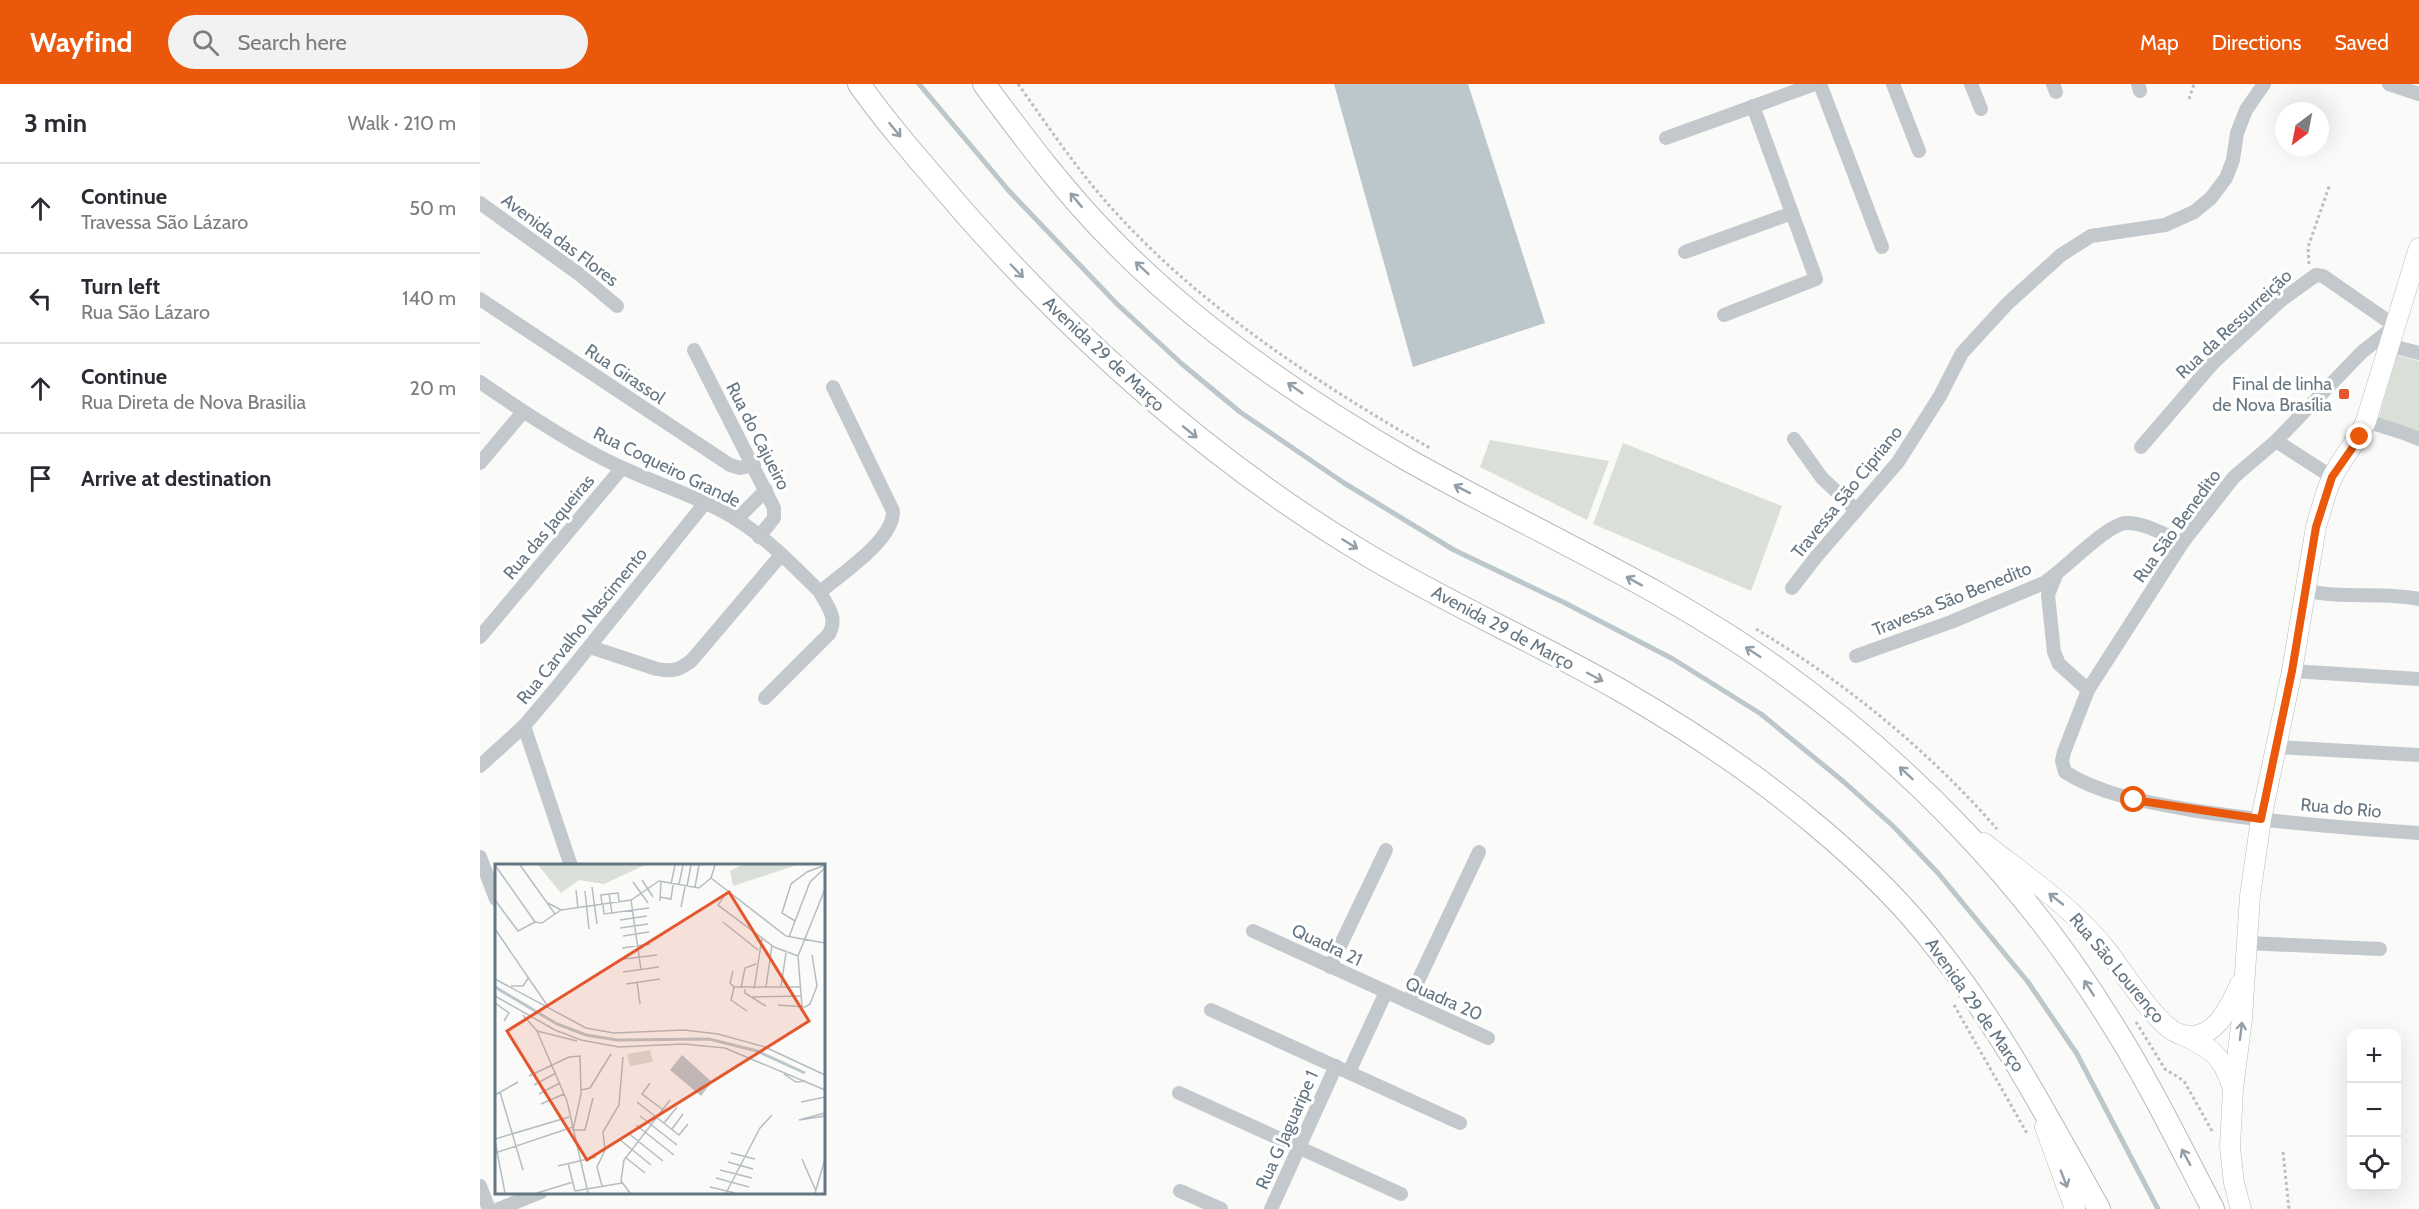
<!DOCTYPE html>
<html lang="en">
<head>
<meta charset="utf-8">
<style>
	body { margin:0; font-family:Cabin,sans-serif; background:#f2f2f3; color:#2b2b33 }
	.controls { position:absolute; right:18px; bottom:18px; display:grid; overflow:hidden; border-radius:12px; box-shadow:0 6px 24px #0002 }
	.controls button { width:54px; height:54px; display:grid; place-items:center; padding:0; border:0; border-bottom:2px solid #e1e1e2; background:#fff; color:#2b2b33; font:30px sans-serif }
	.compass { position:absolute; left:1795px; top:18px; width:54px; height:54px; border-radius:50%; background:#fff; box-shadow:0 6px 24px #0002; rotate:212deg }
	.stop { position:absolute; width:18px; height:18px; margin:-14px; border:4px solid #ea580c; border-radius:50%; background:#fff }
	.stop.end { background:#ea580c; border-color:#fff; box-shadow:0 2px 6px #0008 }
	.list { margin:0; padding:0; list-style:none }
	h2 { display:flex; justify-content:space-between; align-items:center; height:78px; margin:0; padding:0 24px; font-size:26px }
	h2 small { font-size:20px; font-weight:400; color:#7c7c81 }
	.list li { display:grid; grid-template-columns:39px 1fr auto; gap:18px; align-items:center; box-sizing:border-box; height:90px; padding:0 24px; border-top:2px solid #e1e1e2 }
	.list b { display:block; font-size:22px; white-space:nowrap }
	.list p { margin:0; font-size:20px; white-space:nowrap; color:#7c7c81 }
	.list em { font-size:20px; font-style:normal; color:#7c7c81 }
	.icon { flex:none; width:33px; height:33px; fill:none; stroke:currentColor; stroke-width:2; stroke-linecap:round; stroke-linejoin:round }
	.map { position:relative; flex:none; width:1939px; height:1125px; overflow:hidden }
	header { display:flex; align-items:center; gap:36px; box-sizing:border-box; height:84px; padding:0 30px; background:#ea580c; color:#fff }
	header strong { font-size:28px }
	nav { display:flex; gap:33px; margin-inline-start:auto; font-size:21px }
	.search { width:420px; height:54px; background:#f2f2f3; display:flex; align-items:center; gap:15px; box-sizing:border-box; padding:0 21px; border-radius:33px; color:#7c7c81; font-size:22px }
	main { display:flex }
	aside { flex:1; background:#fff }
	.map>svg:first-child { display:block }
	.green { fill:#dadfd7 }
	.water { fill:#bbc7cb }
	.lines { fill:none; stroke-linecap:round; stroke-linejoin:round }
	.stream { stroke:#bbc7cb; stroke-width:5 }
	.secondary-casing { stroke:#b3babf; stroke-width:21 }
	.primary-casing { stroke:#b5babe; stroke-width:24 }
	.path { stroke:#bbbfc2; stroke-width:3; stroke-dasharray:3 3; stroke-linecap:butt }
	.street { stroke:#c3c8cc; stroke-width:14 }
	.secondary { stroke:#fff; stroke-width:20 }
	.primary { stroke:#fff; stroke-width:22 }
	.oneway { stroke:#939fa8 }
	.route { stroke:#ea580c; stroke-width:8 }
	.poi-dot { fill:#e4572e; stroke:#fff; stroke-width:2 }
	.labels { text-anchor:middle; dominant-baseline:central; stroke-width:6; stroke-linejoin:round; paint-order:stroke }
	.street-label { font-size:18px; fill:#657683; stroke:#fff }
	.poi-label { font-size:18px; fill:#657683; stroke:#fff; text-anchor:end }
	.inset-river { fill:none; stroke:#bbc7cb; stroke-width:3 }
	.inset-road { fill:none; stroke:#b5bdc2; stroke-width:1.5 }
	.view { fill:#e4572e; fill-opacity:0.15; stroke:#e4572e; stroke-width:3 }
	.inset-edge { fill:none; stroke:#657683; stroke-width:3 }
</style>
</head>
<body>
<header>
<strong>Wayfind</strong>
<div class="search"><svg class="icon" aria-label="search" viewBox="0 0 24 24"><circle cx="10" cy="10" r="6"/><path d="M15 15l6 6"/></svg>Search here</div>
<nav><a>Map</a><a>Directions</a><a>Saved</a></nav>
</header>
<main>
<aside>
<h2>3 min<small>Walk · 210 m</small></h2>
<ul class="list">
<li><svg class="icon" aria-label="ahead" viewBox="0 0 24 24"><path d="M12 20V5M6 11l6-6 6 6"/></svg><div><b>Continue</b><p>Travessa São Lázaro</p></div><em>50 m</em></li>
<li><svg class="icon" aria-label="left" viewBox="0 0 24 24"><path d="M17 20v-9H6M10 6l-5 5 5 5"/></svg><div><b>Turn left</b><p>Rua São Lázaro</p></div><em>140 m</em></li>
<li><svg class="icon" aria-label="ahead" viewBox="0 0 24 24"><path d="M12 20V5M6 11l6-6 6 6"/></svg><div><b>Continue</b><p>Rua Direta de Nova Brasilia</p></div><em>20 m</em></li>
<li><svg class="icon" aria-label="arrive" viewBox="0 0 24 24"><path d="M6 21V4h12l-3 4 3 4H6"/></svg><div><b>Arrive at destination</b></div></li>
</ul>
</aside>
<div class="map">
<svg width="1939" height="1125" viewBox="0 0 1939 1125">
	<rect width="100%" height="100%" fill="#fafaf8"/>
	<g class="green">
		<polygon points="1917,271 1939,277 1939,351 1897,339"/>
		<polygon points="1010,356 1129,377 1107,436 1000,383"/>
		<polygon points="1143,359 1302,422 1271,507 1113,440"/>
	</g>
	<polygon class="water" points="854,0 988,0 1065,239 933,283"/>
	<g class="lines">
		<polyline class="stream" points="439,0 529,107 637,220 702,280 760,328 864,399 974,466 1085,519 1193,575 1281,630 1364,698 1413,742 1458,789 1548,898 1597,970 1678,1125"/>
		<defs>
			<g id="secondary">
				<path d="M1504 759C1547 793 1594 824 1628 868 1643 887 1678 944 1700 950 1733 961 1750 923 1760 900"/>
				<path d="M1702 951C1731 964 1742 971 1752 1002"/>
				<polyline points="1565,1043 1595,1125"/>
				<path d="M1761 1125 1754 1099 1750 1063 1753 1005 1762 935 1770 812 1781 735 1812 587 1836 443C1841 427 1845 409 1852 394 1861 374 1877 359 1886 337L1939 164"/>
			</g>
			<g id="primary">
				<path d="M379 0C410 44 447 85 482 126 599 259 731 377 884 469 967 519 1056 558 1140 606 1209 646 1276 690 1337 742 1380 778 1423 819 1457 864 1521 944 1569 1036 1619 1125"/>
				<path d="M504 0C545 55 586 110 634 158 719 245 824 316 928 376 1052 446 1184 503 1299 586 1431 681 1546 800 1631 938 1669 998 1700 1062 1733 1125"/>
			</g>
		</defs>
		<use href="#secondary" class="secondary-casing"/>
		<use href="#primary" class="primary-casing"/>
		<g class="path">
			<path d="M538 0C570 45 600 90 637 130 725 226 839 300 950 364"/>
			<polyline points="1709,15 1714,0"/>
			<polyline points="1829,180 1828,163 1850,100"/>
			<path d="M1276 545C1366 599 1448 666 1517 745"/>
			<polyline points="1474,921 1548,1051"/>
			<polyline points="1656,938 1685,985 1704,997 1732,1047"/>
			<polyline points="1803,1068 1809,1125"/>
		</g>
		<g class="street">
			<polyline points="1340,0 1402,163"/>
			<polyline points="1413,0 1439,67"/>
			<polyline points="1491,0 1501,25"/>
			<polyline points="1573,0 1576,8"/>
			<polyline points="1658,0 1660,7"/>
			<polyline points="1909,0 1939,10"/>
			<polyline points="1186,54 1335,0"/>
			<polyline points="0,119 99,190 137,222"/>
			<polyline points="1205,168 1312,129"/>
			<polyline points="0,215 250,381 260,384 274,381"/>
			<polyline points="1244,231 1336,195 1273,22"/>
			<polyline points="1900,259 1939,269"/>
			<polyline points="214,266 294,424 294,434 279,453"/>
			<path d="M0 298C39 325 78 351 120 373 159 394 202 406 242 427 279 446 311 479 340 508 361 490 414 456 413 427L353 303"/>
			<polyline points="1886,337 1921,348 1939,355"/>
			<polyline points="1314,355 1342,394 1376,426"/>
			<polyline points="1796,357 1852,393"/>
			<path d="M1661 363 1734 278 1800 217 1836 191 1843 192 1915 242 1882 268 1796 357 1754 393 1703 458 1608 606 1584 668 1582 677 1585 688C1623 712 1668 718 1711 726 1787 738 1863 744 1939 749"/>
			<polyline points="0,379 43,328"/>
			<polyline points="257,435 286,406"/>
			<polyline points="1576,491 1568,511 1574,568 1579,580 1608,606"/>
			<polyline points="1312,504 1336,473 1418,378 1460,312 1482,269 1527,220 1581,171 1611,152 1685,141 1714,128 1731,114 1746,94 1753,76 1757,49 1766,26 1784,0"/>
			<path d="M1825 506C1862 516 1901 507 1939 515"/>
			<polyline points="0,553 142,384"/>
			<path d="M110 563 177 585C192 588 200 586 212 576L301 471"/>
			<path d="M1376 572 1471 538 1564 499C1583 487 1627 440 1646 439 1664 438 1686 452 1703 458"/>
			<polyline points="1812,587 1939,595"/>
			<path d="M285 614 349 550C358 533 348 524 340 508"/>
			<polyline points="44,642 91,782"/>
			<polyline points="1797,663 1939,671"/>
			<polyline points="0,682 44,642 76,604 225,419"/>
			<polyline points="0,773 16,815"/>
			<polyline points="773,847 1008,954"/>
			<polyline points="1766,859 1900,865"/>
			<polyline points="850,883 906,766"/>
			<polyline points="928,918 999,768"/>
			<polyline points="731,926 980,1039"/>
			<polyline points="869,988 906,908"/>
			<polyline points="699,1009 921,1110"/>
			<polyline points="0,1102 9,1125"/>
			<polyline points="700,1107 741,1125"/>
			<polyline points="19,1125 61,1108"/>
			<polyline points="791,1125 856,982"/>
		</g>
		<use href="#secondary" class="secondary"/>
		<use href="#primary" class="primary"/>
	</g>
	<defs><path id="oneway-shaft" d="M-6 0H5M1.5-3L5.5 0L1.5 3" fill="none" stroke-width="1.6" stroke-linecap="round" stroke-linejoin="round" transform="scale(1.5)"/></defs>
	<g class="oneway">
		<use href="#oneway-shaft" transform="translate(415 46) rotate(51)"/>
		<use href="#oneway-shaft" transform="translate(596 116) rotate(-130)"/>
		<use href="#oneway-shaft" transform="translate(662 184) rotate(-137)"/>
		<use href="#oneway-shaft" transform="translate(537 187) rotate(46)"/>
		<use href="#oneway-shaft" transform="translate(815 304) rotate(-145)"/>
		<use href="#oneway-shaft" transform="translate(710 348) rotate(39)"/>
		<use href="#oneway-shaft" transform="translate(982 405) rotate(-153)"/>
		<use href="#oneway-shaft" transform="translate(870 460) rotate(32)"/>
		<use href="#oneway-shaft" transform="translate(1154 497) rotate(-151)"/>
		<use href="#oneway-shaft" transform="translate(1273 568) rotate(-147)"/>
		<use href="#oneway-shaft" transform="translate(1115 593) rotate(28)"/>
		<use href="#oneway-shaft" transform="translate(1426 689) rotate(-137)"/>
		<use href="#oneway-shaft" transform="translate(1576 815) rotate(-142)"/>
		<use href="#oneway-shaft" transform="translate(1609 904) rotate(-123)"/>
		<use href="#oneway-shaft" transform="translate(1761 947) rotate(-83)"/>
		<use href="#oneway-shaft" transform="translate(1706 1073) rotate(-118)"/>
		<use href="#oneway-shaft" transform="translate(1584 1095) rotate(69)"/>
	</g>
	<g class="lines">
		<polyline class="route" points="1654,716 1781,735 1812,587 1836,443 1852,393 1880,353"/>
	</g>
	<rect class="poi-dot" x="1858" y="304" width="12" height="12" rx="3"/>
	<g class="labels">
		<g class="street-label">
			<text transform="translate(80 156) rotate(37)">Avenida das Flores</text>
			<text transform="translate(1754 240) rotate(-43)">Rua da Ressurreição</text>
			<text transform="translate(624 270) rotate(43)">Avenida 29 de Março</text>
			<text transform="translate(145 290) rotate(34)">Rua Girassol</text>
			<text transform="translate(278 352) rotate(63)">Rua do Cajueiro</text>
			<text transform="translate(187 383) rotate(26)">Rua Coqueiro Grande</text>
			<text transform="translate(1367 408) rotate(-51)">Travessa São Cipriano</text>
			<text transform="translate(1697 442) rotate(-54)">Rua São Benedito</text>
			<text transform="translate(69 443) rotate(-50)">Rua das Jaqueiras</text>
			<text transform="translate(1472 515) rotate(-22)">Travessa São Benedito</text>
			<text transform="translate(102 542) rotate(-51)">Rua Carvalho Nascimento</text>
			<text transform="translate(1023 544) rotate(28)">Avenida 29 de Março</text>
			<text transform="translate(1861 724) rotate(5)">Rua do Rio</text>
			<text transform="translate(847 861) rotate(25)">Quadra 21</text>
			<text transform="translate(1637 884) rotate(50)">Rua São Lourenço</text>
			<text transform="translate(964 915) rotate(24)">Quadra 20</text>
			<text transform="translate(1495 921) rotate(55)">Avenida 29 de Março</text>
			<text transform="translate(807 1046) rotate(-66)">Rua G Jaguaripe 1</text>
		</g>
		<g class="poi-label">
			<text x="1852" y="300">Final de linha<tspan x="1852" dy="21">de Nova Brasília</tspan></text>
		</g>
	</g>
	<g transform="translate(15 780)">
		<rect width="330" height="330" fill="#fafaf8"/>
		<path d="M43 1H150L109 20 84 16 66 29ZM247 1H302L238 22 235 7ZM155 186 158 198 135 202 132 190Z" fill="#dadfd7"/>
		<path d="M187 191 217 218 206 232 175 206Z" fill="#bbc7cb"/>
		<path class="inset-river" d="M0 123 62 160 91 171 122 176 214 175 262 187 310 209"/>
		<path class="inset-road" d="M0 1 40 58 47 59 60 50M25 1 60 50 66 46M216 14 291 72 330 79M147 16 158 33M164 17 204 24 216 14 220 1M138 18 153 39M176 20 180 1M184 20 188 1M192 22 196 1M97 23 102 60M200 23 204 1M81 26 83 44M90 27 94 65M232 28 223 41 279 83 303 92M114 30 117 49M165 33 176 35 178 21M0 36 23 67 40 58M136 36 146 106M165 37 166 18M53 39 66 46 136 36 164 17M107 40 106 31 123 29 124 38M108 41 109 50 154 44M186 43 190 23M125 56 152 52M300 57 287 49 296 20 312 8 330 1M228 58 263 86M125 64 153 60M0 65 54 144M128 72 154 68M294 73 315 18 330 4M127 84 155 80M129 95 162 91M238 107 235 119 239 123M128 108 164 103M0 115 91 164 119 169 189 166 223 170 270 183 330 211M142 118 145 140M131 120 165 115M16 122H28L34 113M286 122 291 89M271 123 277 81M246 124 250 104 261 100M250 125V129L271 142M259 125 267 74M0 132 60 166 86 176 124 183 188 180 230 184 330 226M256 133 307 132M0 139 14 149 9 157M283 141 310 143 315 140 322 122 317 91M307 143 303 92 330 25M252 147 236 136 239 123H306M28 151 42 167 72 237 93 329M42 167 82 177M289 210 301 218 311 217M34 212 74 193 85 192 86 230 78 266H90L98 234M155 219 147 230 167 245M39 221 61 209M86 226 95 224 116 190M5 228 28 306M44 230 65 219M0 231 23 218M142 238 184 271 193 260M306 238 330 233M46 240 69 230M330 249 304 256 330 252M145 252 182 281M169 259 182 243M141 261 179 291M177 265 188 250M133 269 168 297M0 275 74 253M124 275 156 301M0 277 10 329M0 289 78 263M236 289 260 295M130 293 150 309M307 295 321 327M233 298 258 305M73 299 80 327M63 302 101 293M225 306 257 314M221 314 254 323M107 322 102 303 110 286 108 268 124 241 128 193M215 323 240 329M80 327 127 319M42 329 78 318M135 329 126 317 129 296 175 236M231 329 265 264 277 251M320 329 330 295"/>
		<path class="view" d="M234 28 314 157 92 296 12 167Z"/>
		<rect width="330" height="330" class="inset-edge"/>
	</g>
</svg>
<div class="controls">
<button>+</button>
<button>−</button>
<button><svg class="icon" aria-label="locate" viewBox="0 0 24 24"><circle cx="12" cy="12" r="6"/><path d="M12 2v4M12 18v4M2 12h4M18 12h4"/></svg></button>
</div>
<svg class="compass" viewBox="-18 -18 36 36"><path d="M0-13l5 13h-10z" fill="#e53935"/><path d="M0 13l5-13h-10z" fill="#7c7c81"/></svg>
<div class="stop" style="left:1654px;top:716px"></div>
<div class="stop end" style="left:1880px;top:353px"></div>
</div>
</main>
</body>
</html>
